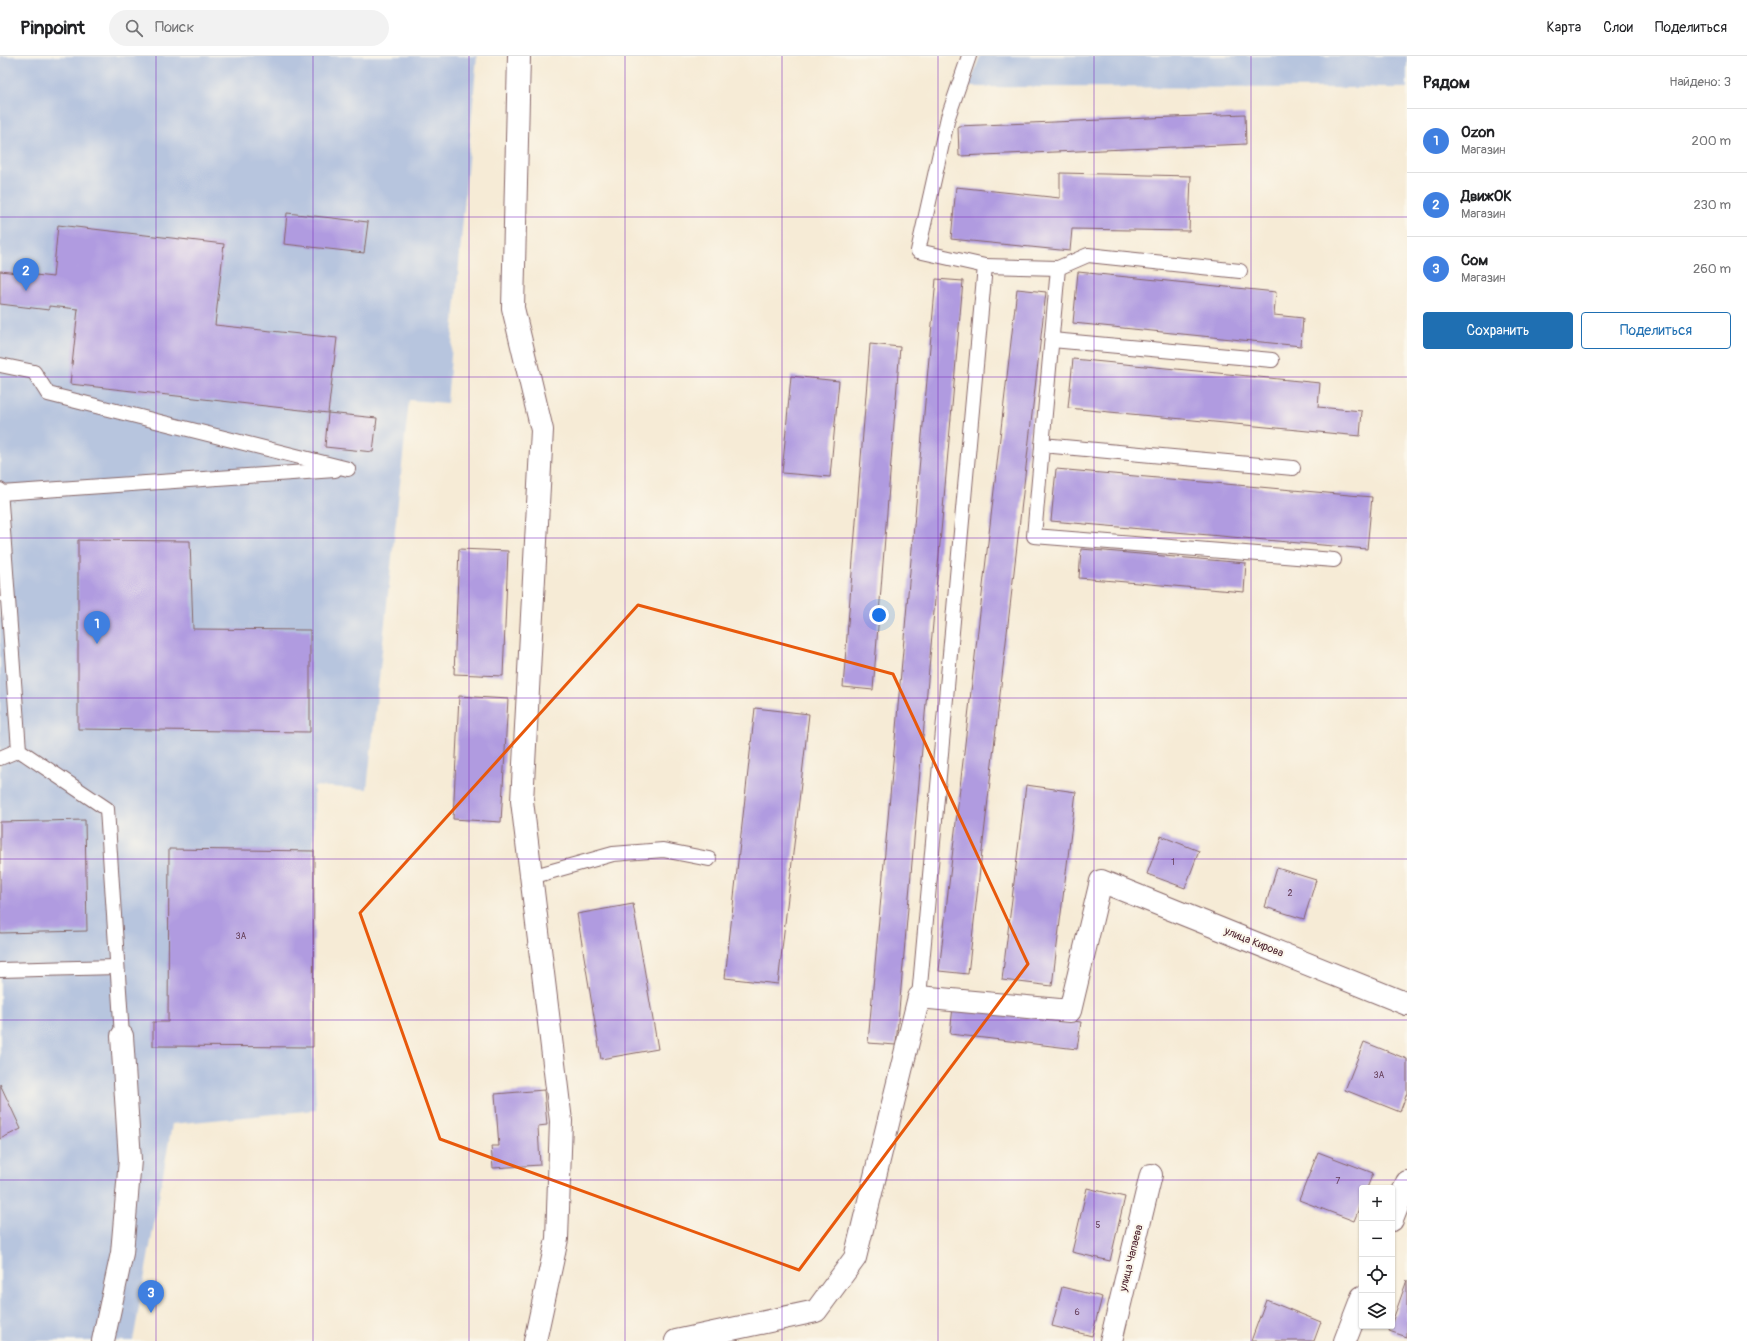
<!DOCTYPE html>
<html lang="ru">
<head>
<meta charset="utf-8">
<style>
	body { margin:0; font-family:Pangolin,sans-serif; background:#f2f2f2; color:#202124 }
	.controls { position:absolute; right:12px; bottom:12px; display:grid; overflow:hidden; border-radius:4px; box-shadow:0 1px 3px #0004 }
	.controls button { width:36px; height:36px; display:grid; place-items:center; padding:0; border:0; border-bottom:1px solid #e0e0e0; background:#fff; color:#202124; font:20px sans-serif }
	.you { position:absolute; left:879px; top:559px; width:14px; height:14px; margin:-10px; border:3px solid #fff; border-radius:50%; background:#1a73e8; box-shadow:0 0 0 6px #1a73e833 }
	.badge { display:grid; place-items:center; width:26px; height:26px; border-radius:50%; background:#1f6fb2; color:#fff; font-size:13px; font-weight:700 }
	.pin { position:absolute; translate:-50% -33px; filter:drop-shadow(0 1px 2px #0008) }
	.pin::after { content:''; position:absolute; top:21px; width:14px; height:12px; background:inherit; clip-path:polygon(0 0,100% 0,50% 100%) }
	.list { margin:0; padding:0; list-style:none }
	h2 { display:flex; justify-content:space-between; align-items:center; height:52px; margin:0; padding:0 16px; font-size:17px }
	h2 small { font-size:13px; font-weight:400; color:#757577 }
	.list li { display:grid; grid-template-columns:26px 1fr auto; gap:12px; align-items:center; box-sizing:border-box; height:64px; padding:0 16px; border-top:1px solid #e0e0e0 }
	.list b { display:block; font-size:15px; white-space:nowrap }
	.list p { margin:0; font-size:13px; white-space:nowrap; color:#757577 }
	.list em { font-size:13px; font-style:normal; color:#757577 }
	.actions { display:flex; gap:8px; padding:12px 16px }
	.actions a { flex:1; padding:9px 0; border:1px solid #1f6fb2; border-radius:4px; text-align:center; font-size:14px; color:#1f6fb2 }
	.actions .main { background:#1f6fb2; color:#fff }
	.icon { flex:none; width:22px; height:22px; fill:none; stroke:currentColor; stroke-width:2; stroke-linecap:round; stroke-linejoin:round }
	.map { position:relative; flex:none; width:1407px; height:1285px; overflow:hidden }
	header { display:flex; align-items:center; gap:24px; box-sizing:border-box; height:56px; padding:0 20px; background:#fff; border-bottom:1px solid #e0e0e0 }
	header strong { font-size:19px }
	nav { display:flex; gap:22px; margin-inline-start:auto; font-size:14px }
	.search { width:280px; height:36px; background:#f2f2f2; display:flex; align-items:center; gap:10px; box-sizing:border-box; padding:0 14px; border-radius:22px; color:#757577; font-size:15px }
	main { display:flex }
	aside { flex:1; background:#fff }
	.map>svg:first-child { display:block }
	.industrial { fill:#b7c5de }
	.building { fill:#b09be0 }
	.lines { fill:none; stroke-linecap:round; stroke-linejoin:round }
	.service-casing { stroke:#866667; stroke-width:16 }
	.minor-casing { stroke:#866667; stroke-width:24 }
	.service { stroke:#fff; stroke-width:14 }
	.minor { stroke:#fff; stroke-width:22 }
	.marked { fill:none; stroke:#e8590c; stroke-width:3; stroke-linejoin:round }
	.grid { fill:none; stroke:#7b2cbf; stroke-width:1; stroke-opacity:0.55 }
	.labels { text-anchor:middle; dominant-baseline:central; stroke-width:4; stroke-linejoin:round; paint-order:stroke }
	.number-label { font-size:9px; fill:#643e58 }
	.street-label { font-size:11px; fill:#4a1f2b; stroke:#fbf7ec }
</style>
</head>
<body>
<header>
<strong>Pinpoint</strong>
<div class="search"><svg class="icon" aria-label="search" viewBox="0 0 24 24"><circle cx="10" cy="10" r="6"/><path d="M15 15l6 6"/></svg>Поиск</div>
<nav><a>Карта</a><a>Слои</a><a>Поделиться</a></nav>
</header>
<main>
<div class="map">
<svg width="1407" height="1285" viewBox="0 0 1407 1285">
	<rect width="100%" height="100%" fill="#fbf7ec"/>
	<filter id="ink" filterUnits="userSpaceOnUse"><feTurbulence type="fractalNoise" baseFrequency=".025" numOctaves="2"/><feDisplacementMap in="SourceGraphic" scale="8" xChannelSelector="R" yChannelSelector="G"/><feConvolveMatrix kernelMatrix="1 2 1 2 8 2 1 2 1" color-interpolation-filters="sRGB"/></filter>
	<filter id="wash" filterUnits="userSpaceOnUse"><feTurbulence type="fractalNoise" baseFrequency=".012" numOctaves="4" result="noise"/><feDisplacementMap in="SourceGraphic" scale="16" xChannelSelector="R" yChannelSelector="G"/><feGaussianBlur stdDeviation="0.9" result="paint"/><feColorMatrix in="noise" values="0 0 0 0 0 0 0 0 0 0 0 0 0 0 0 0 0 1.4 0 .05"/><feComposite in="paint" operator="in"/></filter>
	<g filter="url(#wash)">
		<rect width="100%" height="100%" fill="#f6ebd6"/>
		<g class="industrial">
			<polygon points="0,0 477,0 447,347 409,344 367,733 314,730 313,991 316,1054 172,1068 133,1285 0,1285"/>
			<polygon points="980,0 1407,0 1407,32 969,31"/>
		</g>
		<g id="blocks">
			<g class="building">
				<polygon points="1245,58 1246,88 959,100 958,70"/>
				<polygon points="1060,117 1191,120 1189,175 1072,173 1070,195 951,183 956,131 1060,142"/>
				<polygon points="287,157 368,166 364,197 284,188"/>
				<polygon points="58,169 224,188 215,269 337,282 328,357 377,362 373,396 325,391 328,357 70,328 78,253 49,250 49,254 0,248 0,215 53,221"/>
				<polygon points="1078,216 1276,236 1274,259 1303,262 1301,290 1073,267"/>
				<polygon points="936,223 963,225 896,989 868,987"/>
				<polygon points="1017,233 1046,236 968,918 939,915"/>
				<polygon points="870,288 900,291 873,634 843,631"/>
				<polygon points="1073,303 1320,327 1318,351 1362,355 1360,380 1068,352"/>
				<polygon points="791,320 839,325 830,421 782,417"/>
				<polygon points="1056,413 1372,441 1367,493 1051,465"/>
				<polygon points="78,484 190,485 193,573 310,574 310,676 78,673"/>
				<polygon points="459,493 508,495 503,620 454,618"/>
				<polygon points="1081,493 1246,507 1244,536 1079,522"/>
				<polygon points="459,640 508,643 501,766 453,763"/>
				<polygon points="755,652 809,658 778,928 725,922"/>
				<polygon points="1026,729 1076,736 1052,930 1002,924"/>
				<polygon points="85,764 87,875 0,877 0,766"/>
				<polygon points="1161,780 1199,795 1185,832 1147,818"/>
				<polygon points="169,793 314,795 313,991 153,990 153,966 168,966"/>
				<polygon points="1277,812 1316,824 1304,863 1265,851"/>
				<polygon points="633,848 658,993 601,1003 577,858"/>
				<polygon points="953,951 1081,966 1077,993 950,978"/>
				<polygon points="1364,986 1407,1003 1407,1037 1400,1056 1345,1034"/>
				<polygon points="0,1028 21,1073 0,1083"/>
				<polygon points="544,1034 547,1069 538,1070 540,1109 493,1112 491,1090 499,1090 495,1038"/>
				<polygon points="1318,1096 1373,1117 1367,1132 1362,1132 1362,1145 1354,1165 1299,1144"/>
				<polygon points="1087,1132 1125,1141 1110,1205 1072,1196"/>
				<polygon points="1407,1224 1407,1281 1389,1275"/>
				<polygon points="1062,1231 1102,1241 1092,1280 1052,1270"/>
				<polygon points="1266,1244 1321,1266 1314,1285 1251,1285"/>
			</g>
		</g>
	</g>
	<g filter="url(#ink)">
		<use href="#blocks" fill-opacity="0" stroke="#866667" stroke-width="1"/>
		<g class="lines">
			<defs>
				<g id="service">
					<polyline points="985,210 1058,212 1088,199 1240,215"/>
					<polyline points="1058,212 1034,480 1334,504"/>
					<polyline points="1052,284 1272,304"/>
					<polyline points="0,309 34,316 48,338 348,413"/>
					<polyline points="1042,389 1293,412"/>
					<polyline points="0,434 19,694 107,753 122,980"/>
					<polyline points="1,437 335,414"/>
					<polyline points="0,702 19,694"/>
					<polyline points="531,821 613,798 663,794 709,803"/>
					<polyline points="0,914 117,911"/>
					<polyline points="919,941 985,210 918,195 948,61 969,0"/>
				</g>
				<g id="minor">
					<polyline points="519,0 513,252 542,374 522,745 561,1065 557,1183 535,1285"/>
					<polyline points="1392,1164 1407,1126"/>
					<polyline points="103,1285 122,1197 130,1104 122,980"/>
					<polyline points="676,1285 816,1255 855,1202 919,941 1070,955 1101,825 1407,948"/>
					<polyline points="1111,1285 1151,1119"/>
					<polyline points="1345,1285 1362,1241"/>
				</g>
			</defs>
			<use href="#service" class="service-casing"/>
			<use href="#minor" class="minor-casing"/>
			<use href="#service" class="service"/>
			<use href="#minor" class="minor"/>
		</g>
	</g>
	<path class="marked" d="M638 549 893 618 1028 908 799 1214 440 1083 360 857Z"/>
	<path class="grid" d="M156 0V1285M313 0V1285M469 0V1285M625 0V1285M782 0V1285M938 0V1285M1094 0V1285M1251 0V1285M0 161H1407M0 321H1407M0 482H1407M0 642H1407M0 803H1407M0 964H1407M0 1124H1407"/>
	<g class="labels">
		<g class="number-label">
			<text x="1173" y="806">1</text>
			<text x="1290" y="837">2</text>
			<text x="241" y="880">3А</text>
			<text x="1379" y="1019">3А</text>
			<text x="1338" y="1125">7</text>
			<text x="1098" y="1169">5</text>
			<text x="1077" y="1256">6</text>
		</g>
		<g class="street-label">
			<text transform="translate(1254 886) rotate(22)">улица Кирова</text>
			<text transform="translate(1131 1202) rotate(-76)">улица Чапаева</text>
		</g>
	</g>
</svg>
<div class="controls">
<button>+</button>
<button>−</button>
<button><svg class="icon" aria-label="locate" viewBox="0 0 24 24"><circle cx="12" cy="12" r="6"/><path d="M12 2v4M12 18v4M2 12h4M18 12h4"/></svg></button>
<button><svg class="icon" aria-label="layers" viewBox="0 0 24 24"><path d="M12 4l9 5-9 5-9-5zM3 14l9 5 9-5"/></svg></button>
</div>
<div class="you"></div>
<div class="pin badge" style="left:97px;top:588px;background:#3f7fe0">1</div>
<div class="pin badge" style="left:26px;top:235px;background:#3f7fe0">2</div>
<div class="pin badge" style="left:151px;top:1257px;background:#3f7fe0">3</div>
</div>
<aside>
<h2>Рядом<small>Найдено: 3</small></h2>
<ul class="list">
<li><span class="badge" style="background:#3f7fe0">1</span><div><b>Ozon</b><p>Магазин</p></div><em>200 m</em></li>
<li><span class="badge" style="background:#3f7fe0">2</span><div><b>ДвижОК</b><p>Магазин</p></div><em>230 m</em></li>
<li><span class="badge" style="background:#3f7fe0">3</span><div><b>Сом</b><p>Магазин</p></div><em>260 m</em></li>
</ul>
<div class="actions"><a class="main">Сохранить</a><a>Поделиться</a></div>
</aside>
</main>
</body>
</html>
